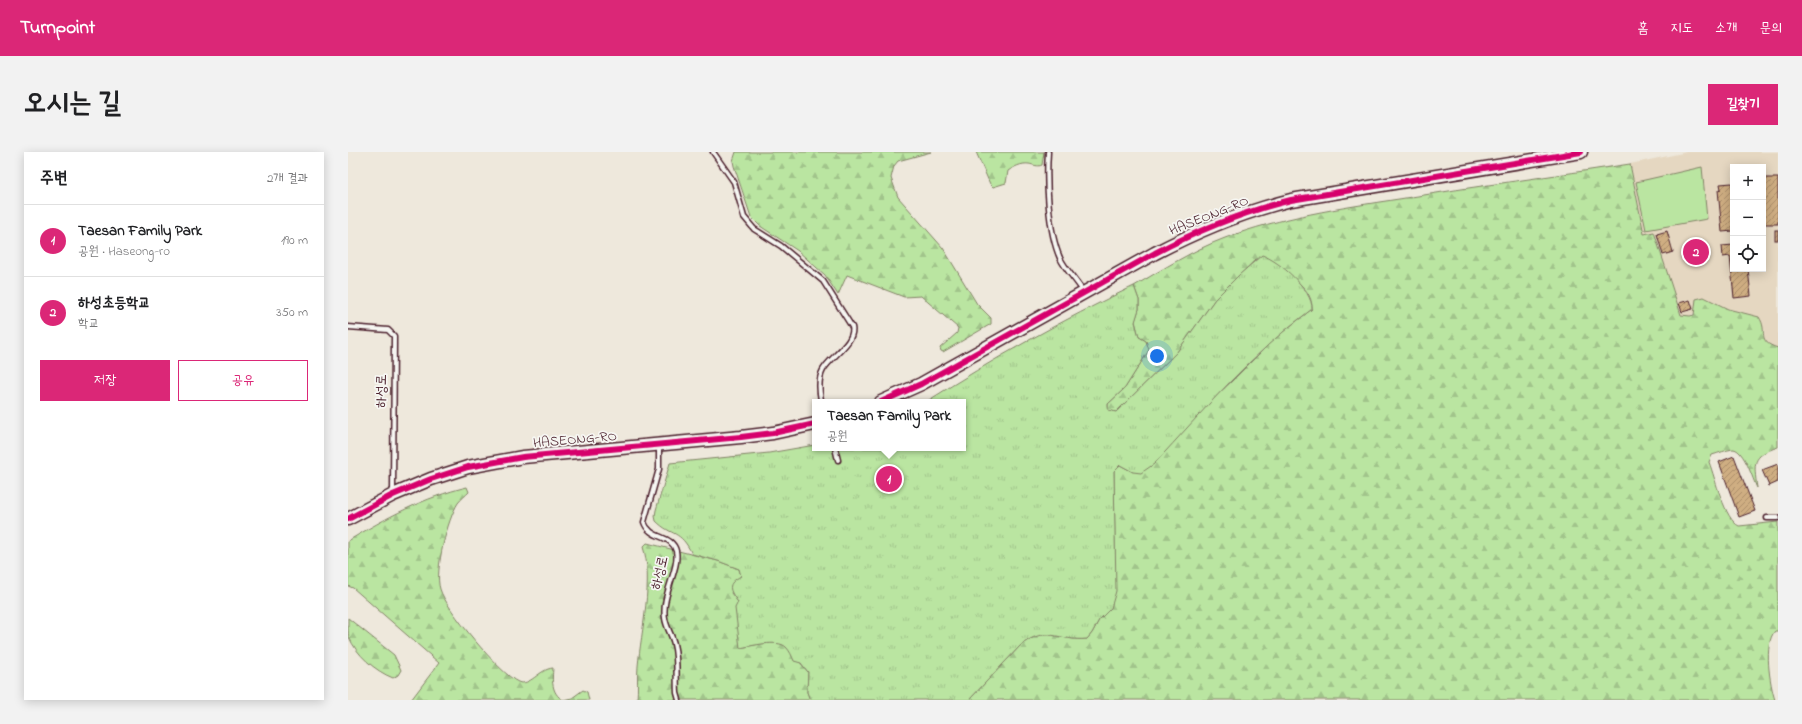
<!DOCTYPE html>
<html lang="ko">
<head>
<meta charset="utf-8">
<style>
	body { margin:0; font-family:"Indie Flower","Poor Story",sans-serif; background:#f2f2f2; color:#202124 }
	.controls { position:absolute; right:12px; top:12px; display:grid; overflow:hidden; border-radius:0px; box-shadow:0 2px 10px #0003 }
	.controls button { width:36px; height:36px; display:grid; place-items:center; padding:0; border:0; border-bottom:1px solid #e0e0e0; background:#fff; color:#202124; font:20px sans-serif }
	.you { position:absolute; left:809px; top:204px; width:14px; height:14px; margin:-10px; border:3px solid #fff; border-radius:50%; background:#1a73e8; box-shadow:0 0 0 6px #1a73e833 }
	.badge { display:grid; place-items:center; width:26px; height:26px; border-radius:50%; background:#db2777; color:#fff; font-size:13px; font-weight:700 }
	.pin { position:absolute; translate:-50% -50%; border:2px solid #fff; box-shadow:0 1px 4px #0006 }
	.popup { position:absolute; left:464px; top:247px; width:154px; height:52px; box-sizing:border-box; display:grid; place-content:center; border-radius:0px; background:#fff; filter:drop-shadow(0 1px 3px #0005); font-size:13px; white-space:nowrap; color:#757577 }
	.popup b { font-size:15px; color:#202124 }
	.popup::after { content:''; position:absolute; left:50%; top:100%; margin-left:-8px; border:8px solid transparent; border-top-color:#fff }
	.list { margin:0; padding:0; list-style:none }
	h2 { display:flex; justify-content:space-between; align-items:center; height:52px; margin:0; padding:0 16px; font-size:17px }
	h2 small { font-size:13px; font-weight:400; color:#757577 }
	.list li { display:grid; grid-template-columns:26px 1fr auto; gap:12px; align-items:center; box-sizing:border-box; height:72px; padding:0 16px; border-top:1px solid #e0e0e0 }
	.list b { display:block; font-size:15px; white-space:nowrap }
	.list p { margin:0; font-size:13px; white-space:nowrap; color:#757577 }
	.list em { font-size:13px; font-style:normal; color:#757577 }
	.actions { display:flex; gap:8px; padding:12px 16px }
	.actions a { flex:1; padding:9px 0; border:1px solid #db2777; border-radius:0px; text-align:center; font-size:14px; color:#db2777 }
	.actions .main { background:#db2777; color:#fff }
	.icon { flex:none; width:22px; height:22px; fill:none; stroke:currentColor; stroke-width:2; stroke-linecap:round; stroke-linejoin:round }
	.map { position:relative; flex:none; width:1430px; height:548px; overflow:hidden; border-radius:0px }
	header { display:flex; align-items:center; gap:24px; box-sizing:border-box; height:56px; padding:0 20px; background:#db2777; color:#fff }
	header strong { font-size:19px }
	nav { display:flex; gap:22px; margin-inline-start:auto; font-size:14px }
	.intro { display:flex; align-items:center; justify-content:space-between; box-sizing:border-box; height:96px; padding:0 24px }
	h1 { margin:0; font-size:28px }
	.button { padding:10px 18px; border-radius:0px; background:#db2777; color:#fff; font-size:14px; font-weight:700 }
	main { display:flex; gap:24px; padding:0 24px }
	aside { flex:1; background:#fff; border-radius:0px; box-shadow:0 2px 10px #0003 }
	.map>svg:first-child { display:block }
	.built { fill:#e5d7c1; fill-rule:evenodd }
	.forest { fill:url(#forest-firs); stroke:#828266 }
	.park { fill:url(#park-tufts); stroke:#828266 }
	.garden { fill:#bae5a1; stroke:#828266 }
	.building { fill:url(#building-hatch); stroke:#4a1f2b }
	.lines { fill:none; stroke-linecap:round; stroke-linejoin:round }
	.lane-casing { stroke:#4a1f2b; stroke-width:7 }
	.secondary-casing { stroke:#4a1f2b; stroke-width:15 }
	.lane { stroke:#f6f6f2; stroke-width:4 }
	.secondary { stroke:#f6f6f2; stroke-width:12 }
	.cycleway-casing { stroke:#f6f6f2; stroke-width:8 }
	.cycleway { stroke:#d6006c; stroke-width:6 }
	.labels { text-anchor:middle; dominant-baseline:central; stroke-width:3.5; stroke-linejoin:round; paint-order:stroke }
	.street-label { font-size:14px; fill:#4a1f2b; stroke:#f6f6f2 }
</style>
</head>
<body>
<header>
<strong>Turnpoint</strong>
<nav><a>홈</a><a>지도</a><a>소개</a><a>문의</a></nav>
</header>
<div class="intro"><h1>오시는 길</h1><a class="button">길찾기</a></div>
<main>
<aside>
<h2>주변<small>2개 결과</small></h2>
<ul class="list">
<li><span class="badge">1</span><div><b>Taesan Family Park</b><p>공원 · Haseong-ro</p></div><em>190 m</em></li>
<li><span class="badge">2</span><div><b>하성초등학교</b><p>학교</p></div><em>350 m</em></li>
</ul>
<div class="actions"><a class="main">저장</a><a>공유</a></div>
</aside>
<div class="map">
<svg width="1430" height="548" viewBox="0 0 1430 548">
	<defs>
		<pattern id="forest-firs" width="22" height="20" patternUnits="userSpaceOnUse"><rect width="22" height="20" fill="#bae5a1"/><path d="M5 1l3.5 6h-7zM16 11l3.5 6h-7z" fill="#a1c48b"/></pattern>
		<pattern id="park-tufts" width="24" height="20" patternUnits="userSpaceOnUse"><rect width="24" height="20" fill="#bae5a1"/><path d="M3 7l-1-3M5 7V3M7 7l1-3M15 17l-1-3M17 17v-4M19 17l1-3" fill="none" stroke="#a1c48b"/></pattern>
		<pattern id="building-hatch" width="6" height="6" patternUnits="userSpaceOnUse"><rect width="6" height="6" fill="#cfae82"/><path d="M-1 1l2-2M0 6l6-6M5 7l2-2" fill="none" stroke="#aa8d6b"/></pattern>
	</defs>
	<rect width="100%" height="100%" fill="#eee8dc"/>
	<filter id="ink" filterUnits="userSpaceOnUse"><feTurbulence type="fractalNoise" baseFrequency=".025" numOctaves="2"/><feDisplacementMap in="SourceGraphic" scale="8" xChannelSelector="R" yChannelSelector="G"/><feConvolveMatrix kernelMatrix="1 2 1 2 8 2 1 2 1" color-interpolation-filters="sRGB"/></filter>
	<g filter="url(#ink)">
		<path class="built" d="M1339 0H1430V196L1420 193 1417 190 1415 176 1405 164 1380 157 1356 145 1348 147 1347 160 1342 164H1333L1331 159 1306 81 1296 82 1282 12ZM1385 15H1415V117H1385Z"/>
		<g class="forest">
			<polygon points="388,0 583,0 550,9 546,14 543,26 550,45 595,96 629,152 643,166 643,172 595,200 593,199 592,196 609,181 610,176 573,144 556,145 499,123 490,143 477,123 450,99 412,74 403,65 386,14 385,9"/>
			<path d="M628 0H696L694 13C690 15 686 13 681 12 673 11 666 15 660 19L658 31 645 35 642 32Z"/>
			<path d="M1282 12 1296 82 1306 80 1333 163 1342 164 1346 163 1348 147 1356 145 1380 157 1411 165C1421 180 1407 189 1430 196V295C1403 304 1406 311 1409 336 1405 328 1396 297 1385 297 1378 298 1371 301 1364 303L1361 310C1367 326 1377 368 1391 374L1430 370V479H1427C1415 492 1422 533 1427 548H621L672 494C698 472 711 490 739 487L744 481 751 468 763 456 767 397 766 319 772 313 785 320 883 230 926 187 964 157C965 130 928 117 908 107L867 147 829 200 768 260 760 258V252L777 236 801 198 798 189 791 185 787 169 791 157V148L786 134C815 117 845 98 877 86 933 65 992 56 1051 47 1128 34 1205 24 1282 12Z"/>
			<path d="M119 335 121 340C118 343 113 347 110 351 100 366 86 419 92 437 97 456 152 522 170 530 182 535 191 517 205 516 204 528 203 541 215 548L224 546 235 538 239 540 241 548H63L91 511 5 436 0 434V389C37 366 77 345 119 335Z"/>
			<path d="M299 391 370 409 391 417 393 424 383 441 390 450 392 496C402 494 425 488 434 492 439 494 455 514 460 520L459 540 462 548H289C290 537 289 526 290 514 293 480 306 427 295 395Z"/>
			<path d="M0 466 46 503 53 518 50 523 45 526C27 519 8 502 1 485 0 481 0 472 0 466Z"/>
		</g>
		<path class="park" d="M914 103C931 109 965 138 964 157 904 201 856 258 806 312L793 321 785 320 772 313 766 319 768 439 763 456 751 468 744 481 739 487C711 490 698 472 672 494L621 548H462L459 540 460 520 453 511 446 509C444 504 442 499 438 495 430 487 403 494 392 496L387 456 390 450C381 438 378 432 393 424L391 417 370 409 344 402C332 377 324 385 308 369L307 364 308 358 322 311 421 301 467 293V296H615V250H578C645 207 714 168 786 134L791 148V157L787 170 791 185 798 189 801 198 777 236 760 252V258L768 260 829 200 867 147 891 123Z"/>
		<polygon class="garden" points="1354,15 1359,67 1298,78 1288,30"/>
		<g class="building">
			<rect x="1415" y="26" width="15" height="46"/>
			<polygon points="1384,31 1385,79 1374,80 1370,38 1373,37 1372,32"/>
			<rect x="1427" y="78" width="3" height="10"/>
			<polygon points="1319,79 1325,100 1315,103 1309,82"/>
			<polygon points="1385,93 1385,117 1400,117 1403,144 1386,146 1382,104 1375,105 1374,94"/>
			<polygon points="1342,148 1345,157 1334,160 1331,151"/>
			<polygon points="1386,304 1407,359 1391,365 1371,310"/>
			<polygon points="1430,312 1430,330 1421,334 1414,318"/>
		</g>
		<g class="lines">
			<defs>
				<g id="lane">
					<path d="M365 0 386 30 396 65 406 77 433 94 475 129 504 175C508 190 482 205 475 218 470 227 471 238 473 248"/>
					<path d="M700 0C698 29 700 79 712 106 718 118 728 128 735 139"/>
					<polyline points="0,175 40,178 46,184 45,340"/>
					<path d="M311 293V317L296 370C302 388 324 382 328 399 332 416 313 444 317 466 318 475 324 483 326 492 330 507 328 526 329 541L331 548"/>
					<polyline points="487,296 490,308"/>
					<polyline points="1419,366 1430,366"/>
				</g>
				<g id="secondary">
					<path d="M533 250 573 232 807 101C851 78 895 60 943 48L1233 0"/>
					<polyline points="0,367 45,343 83,327 120,315 175,305 393,285 425,281 467,272"/>
				</g>
			</defs>
			<use href="#lane" class="lane-casing"/>
			<use href="#secondary" class="secondary-casing"/>
			<use href="#lane" class="lane"/>
			<use href="#secondary" class="secondary"/>
			<defs>
				<g id="cycleway">
					<path d="M533 250 573 232 807 101C851 78 895 60 943 48L1233 0"/>
					<polyline points="0,367 45,343 83,327 120,315 175,305 393,285 425,281 467,272"/>
				</g>
			</defs>
			<use href="#cycleway" class="cycleway-casing"/>
			<use href="#cycleway" class="cycleway"/>
		</g>
	</g>
	<g class="labels">
		<g class="street-label">
			<text transform="translate(861 64) rotate(-22)">HASEONG-RO</text>
			<text transform="translate(34 239) rotate(-89)">하성로</text>
			<text transform="translate(227 288) rotate(-5)">HASEONG-RO</text>
			<text transform="translate(312 421) rotate(-77)">하성로</text>
		</g>
	</g>
</svg>
<div class="controls">
<button>+</button>
<button>−</button>
<button><svg class="icon" aria-label="locate" viewBox="0 0 24 24"><circle cx="12" cy="12" r="6"/><path d="M12 2v4M12 18v4M2 12h4M18 12h4"/></svg></button>
</div>
<div class="you"></div>
<div class="pin badge" style="left:541px;top:327px">1</div>
<div class="popup"><b>Taesan Family Park</b>공원</div>
<div class="pin badge" style="left:1348px;top:100px">2</div>
</div>
</main>
</body>
</html>
